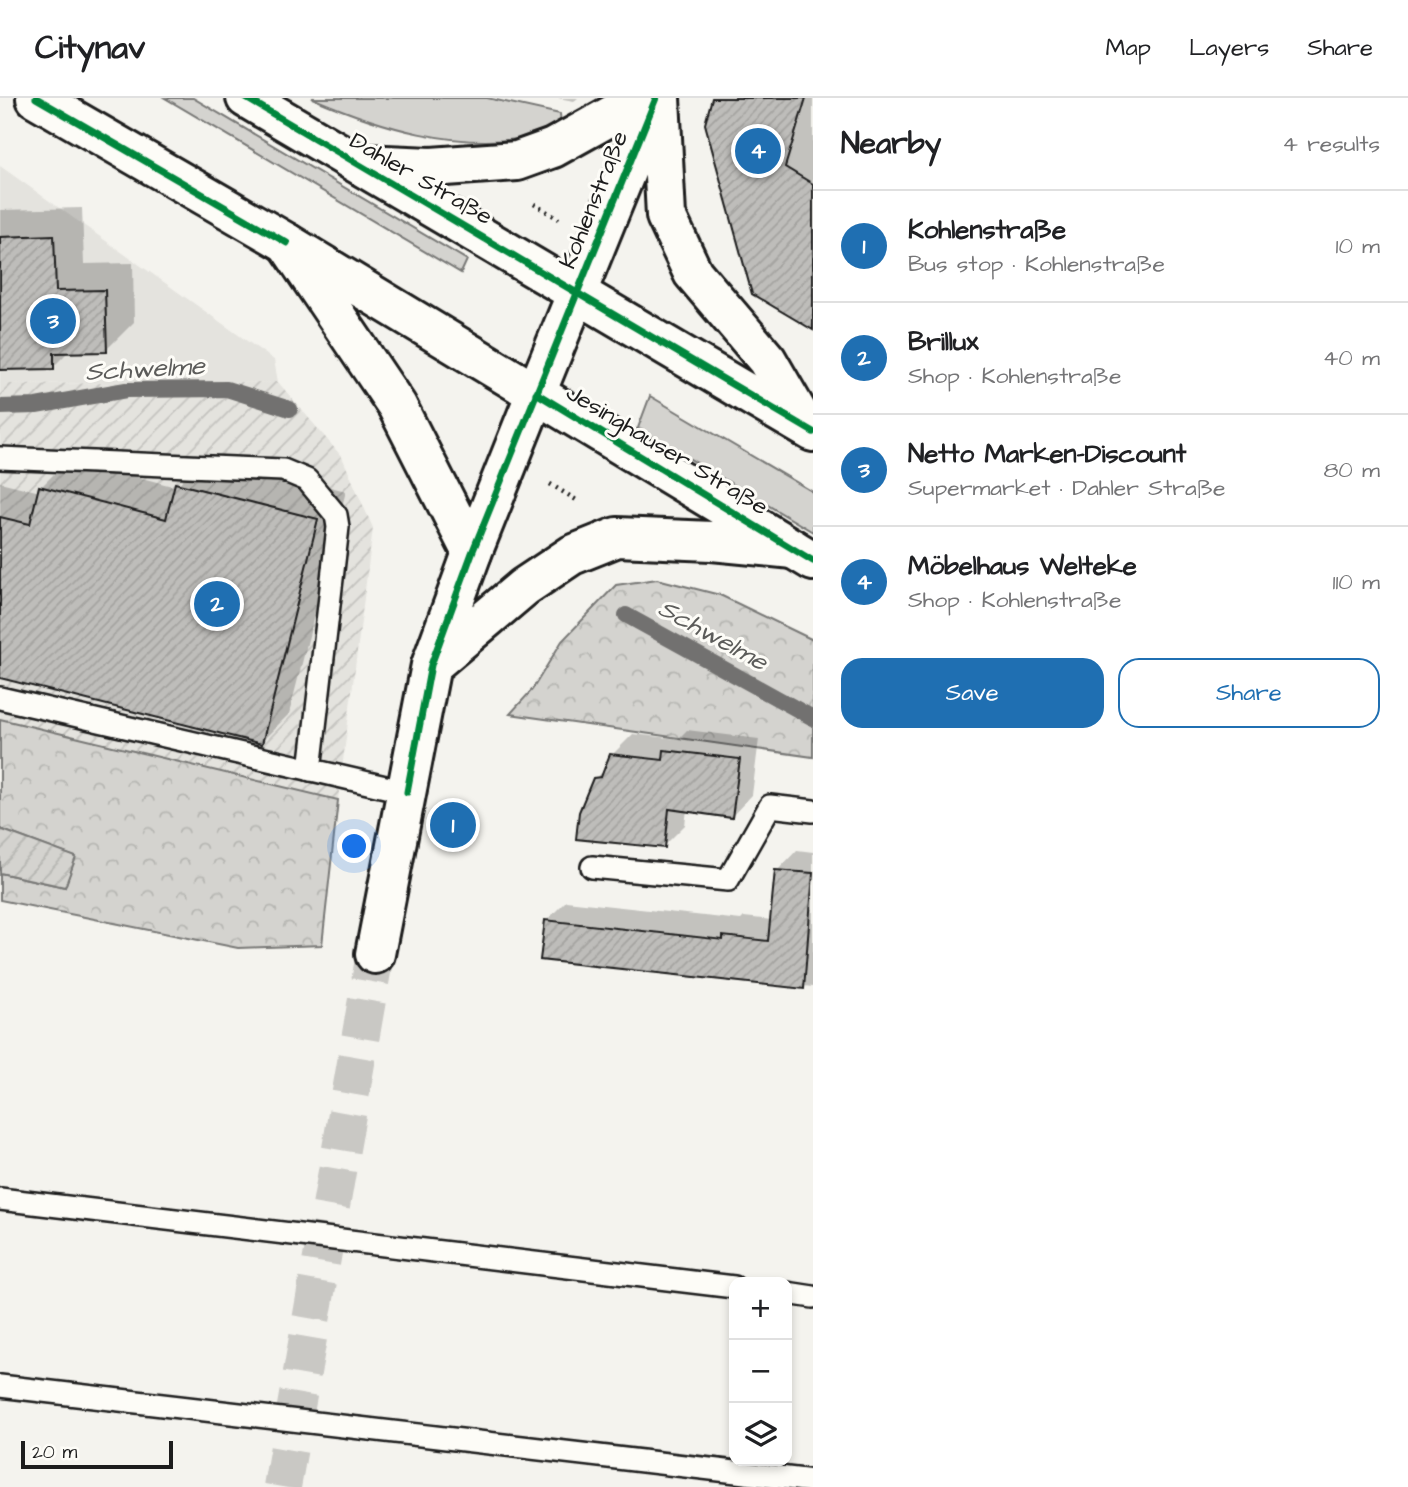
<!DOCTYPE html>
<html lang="en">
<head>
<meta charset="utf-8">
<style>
	body { margin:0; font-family:"Architects Daughter",sans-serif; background:#f2f2f2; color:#202124 }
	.controls { position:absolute; right:21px; bottom:21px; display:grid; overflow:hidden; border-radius:14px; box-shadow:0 4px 10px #0003 }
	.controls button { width:63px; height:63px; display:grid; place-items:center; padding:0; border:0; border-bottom:2px solid #e0e0e0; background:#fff; color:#202124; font:35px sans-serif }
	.scale { position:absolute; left:21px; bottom:18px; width:152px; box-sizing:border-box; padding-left:7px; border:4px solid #1c1c1c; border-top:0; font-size:19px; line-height:24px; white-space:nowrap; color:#1c1c1c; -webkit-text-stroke:5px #fdfcf7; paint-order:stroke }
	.you { position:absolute; left:355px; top:749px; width:24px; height:24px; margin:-18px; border:5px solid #fff; border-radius:50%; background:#1a73e8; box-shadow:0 0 0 10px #1a73e833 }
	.badge { display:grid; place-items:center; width:46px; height:46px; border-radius:50%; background:#1f6fb2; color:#fff; font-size:23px; font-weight:700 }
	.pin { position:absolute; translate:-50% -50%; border:4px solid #fff; box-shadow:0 2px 7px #0006 }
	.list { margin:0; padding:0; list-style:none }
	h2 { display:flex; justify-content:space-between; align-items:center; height:91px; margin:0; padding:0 28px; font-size:30px }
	h2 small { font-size:23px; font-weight:400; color:#757577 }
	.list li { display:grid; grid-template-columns:46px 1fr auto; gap:21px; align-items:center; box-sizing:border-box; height:112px; padding:0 28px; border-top:2px solid #e0e0e0 }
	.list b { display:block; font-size:26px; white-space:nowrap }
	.list p { margin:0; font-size:23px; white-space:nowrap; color:#757577 }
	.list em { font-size:23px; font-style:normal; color:#757577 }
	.actions { display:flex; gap:14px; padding:21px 28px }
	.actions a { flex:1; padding:16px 0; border:2px solid #1f6fb2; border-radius:21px; text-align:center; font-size:24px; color:#1f6fb2 }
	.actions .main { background:#1f6fb2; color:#fff }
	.icon { flex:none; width:38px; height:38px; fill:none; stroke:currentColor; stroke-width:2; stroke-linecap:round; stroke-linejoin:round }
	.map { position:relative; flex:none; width:813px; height:1389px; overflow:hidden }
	header { display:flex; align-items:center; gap:42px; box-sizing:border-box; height:98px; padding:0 35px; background:#fff; border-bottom:2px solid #e0e0e0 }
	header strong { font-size:33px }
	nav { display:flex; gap:38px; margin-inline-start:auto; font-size:24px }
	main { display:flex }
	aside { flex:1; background:#fff }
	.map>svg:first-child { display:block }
	.built { fill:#e4e3de }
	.industrial { fill:url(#industrial-furrows) }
	.grass { fill:#d4d3cf; stroke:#787876; stroke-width:2 }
	.forest { fill:url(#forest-crowns); stroke:#787876; stroke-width:2 }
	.garden { fill:url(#garden-furrows); stroke:#787876; stroke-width:2 }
	.shadow { fill:#0003 }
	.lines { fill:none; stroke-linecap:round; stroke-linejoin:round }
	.stream { stroke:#72716f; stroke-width:16 }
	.building { fill:url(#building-hatch); stroke:#1c1c1c; stroke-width:2 }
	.tertiary-tunnel { stroke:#c9c8c4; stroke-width:38; stroke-dasharray:38 19; stroke-linecap:butt }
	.service-casing { stroke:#1c1c1c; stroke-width:26 }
	.tertiary-casing { stroke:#1c1c1c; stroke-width:44 }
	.secondary-casing { stroke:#1c1c1c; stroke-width:44 }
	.primary-casing { stroke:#1c1c1c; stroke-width:44 }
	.path { stroke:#1c1c1c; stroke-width:4.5; stroke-dasharray:2 5; stroke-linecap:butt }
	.service { stroke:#fdfcf7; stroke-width:21 }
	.tertiary { stroke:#fdfcf7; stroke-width:38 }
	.secondary { stroke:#fdfcf7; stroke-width:38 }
	.primary { stroke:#fdfcf7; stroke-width:38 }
	.cycleway-casing { stroke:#fdfcf7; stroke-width:11 }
	.cycleway { stroke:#00873e; stroke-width:7 }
	.labels { text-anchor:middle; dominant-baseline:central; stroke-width:6; stroke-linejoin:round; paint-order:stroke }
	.street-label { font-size:24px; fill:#1c1c1c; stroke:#fdfcf7 }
	.water-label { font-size:26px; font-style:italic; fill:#5c5c5a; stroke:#fdfcf7 }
</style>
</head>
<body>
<header>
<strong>Citynav</strong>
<nav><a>Map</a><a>Layers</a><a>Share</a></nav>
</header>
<main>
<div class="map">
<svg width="813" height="1389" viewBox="0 0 813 1389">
	<defs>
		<pattern id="industrial-furrows" width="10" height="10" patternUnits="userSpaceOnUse" patternTransform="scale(1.75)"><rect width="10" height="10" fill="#e4e3de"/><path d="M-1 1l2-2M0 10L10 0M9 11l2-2" fill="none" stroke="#c3c2be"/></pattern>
		<pattern id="forest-crowns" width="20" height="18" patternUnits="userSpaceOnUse" patternTransform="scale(1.75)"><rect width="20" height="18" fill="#d4d3cf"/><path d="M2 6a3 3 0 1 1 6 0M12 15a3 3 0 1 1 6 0" fill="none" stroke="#b5b5b1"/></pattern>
		<pattern id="garden-furrows" width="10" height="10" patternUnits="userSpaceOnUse" patternTransform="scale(1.75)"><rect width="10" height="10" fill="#d4d3cf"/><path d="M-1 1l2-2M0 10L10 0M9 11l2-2" fill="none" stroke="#b5b5b1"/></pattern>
		<pattern id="building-hatch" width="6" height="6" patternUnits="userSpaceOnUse" patternTransform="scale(1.75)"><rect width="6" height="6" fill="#bebdba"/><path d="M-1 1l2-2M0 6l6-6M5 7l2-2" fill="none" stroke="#a3a29f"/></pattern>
	</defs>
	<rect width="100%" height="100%" fill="#f4f3ee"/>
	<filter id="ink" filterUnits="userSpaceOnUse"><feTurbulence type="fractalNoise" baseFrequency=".0143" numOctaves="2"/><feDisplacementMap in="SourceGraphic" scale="14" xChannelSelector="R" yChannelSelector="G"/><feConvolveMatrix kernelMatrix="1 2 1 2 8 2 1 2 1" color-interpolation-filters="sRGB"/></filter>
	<g filter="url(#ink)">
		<polygon class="built" points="0,68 274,262 278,284 0,286"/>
		<polygon class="industrial" points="278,284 342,359 373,430 338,702 0,621 0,286"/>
		<g class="grass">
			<polygon points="165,0 193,0 467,162 461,175"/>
			<path d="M312 0H487L560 16 561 27C552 31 541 37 531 39 456 53 380 29 312 0Z"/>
			<polygon points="650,298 813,394 813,434 638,330"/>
		</g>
		<g class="forest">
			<polygon points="657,481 720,497 813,542 813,659 510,616 532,592 562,543 616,487"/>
			<polygon points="0,621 338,702 322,847 238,850 0,802 0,775 65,789 75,759 0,731"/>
		</g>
		<polygon class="garden" points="0,731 76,759 65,789 0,775"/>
		<g class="shadow">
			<polygon points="558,0 578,0 574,3"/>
			<polygon points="713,0 813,0 813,228"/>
			<polygon points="82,110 84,166 133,165 134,224 106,252 69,253 53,269 0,270 0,112"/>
			<polygon points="205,357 346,393 289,616 261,644 0,579 0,384 40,394 41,389 69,361 176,389"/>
			<polygon points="687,632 759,641 752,697 732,718 687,712 685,727 664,748 595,681 607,670 612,657 633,636 678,641"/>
			<polygon points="797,752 813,754 813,774 792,772 792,775 813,777 813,889 542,860 546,823 566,803 741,822 744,819 772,822 777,773"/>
		</g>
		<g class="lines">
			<g class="stream">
				<polyline points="0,309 36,308 126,292 227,291 290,311"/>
				<polyline points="626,517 813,620"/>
			</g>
		</g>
		<g class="building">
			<polygon points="712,0 806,0 785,69 813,86 813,232 752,196 705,26"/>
			<polygon points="54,137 56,193 105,192 107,254 54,255 54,271 0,272 0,139"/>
			<polygon points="175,385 318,421 262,646 0,580 0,419 30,426 39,388 166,421"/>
			<polygon points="664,652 740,661 732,720 669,711 665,750 576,741 579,714 593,680 601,679 610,656 663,662"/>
			<polygon points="775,772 813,775 804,891 540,862 545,822 723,842 723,838 768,843"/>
		</g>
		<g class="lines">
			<polyline class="tertiary-tunnel" points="282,1389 375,856"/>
			<defs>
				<g id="service">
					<polyline points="0,360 283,372 307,382 336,417 338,429 310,672"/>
					<polyline points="0,600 407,694"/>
					<polyline points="592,769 728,782 770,708 813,713"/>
					<polyline points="0,1101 734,1189"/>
					<polyline points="787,1195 813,1199"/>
					<polyline points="0,1288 813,1383"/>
				</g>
				<g id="tertiary">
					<polyline points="287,145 397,308 472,455"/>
					<polyline points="433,566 524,489 572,457 617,439 712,443 793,451"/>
					<polyline points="375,856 431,567 472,455 536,295"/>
				</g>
				<polyline id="secondary" points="536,295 656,0"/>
				<g id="primary">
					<polyline points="36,0 287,145 813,463"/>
					<polyline points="246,0 813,334"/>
					<polyline points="660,0 666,118 693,175 767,262 804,326"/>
					<polyline points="363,66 431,69 517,63 553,50 643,0"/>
				</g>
			</defs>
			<use href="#service" class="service-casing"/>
			<use href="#tertiary" class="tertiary-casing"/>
			<use href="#secondary" class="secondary-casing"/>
			<use href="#primary" class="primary-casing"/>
			<g class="path">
				<polyline points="534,106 559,121"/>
				<polyline points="550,386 578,403"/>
			</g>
			<use href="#service" class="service"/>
			<use href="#tertiary" class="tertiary"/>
			<use href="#secondary" class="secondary"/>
			<use href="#primary" class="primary"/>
			<defs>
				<g id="cycleway">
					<polyline points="36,0 287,145"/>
					<polyline points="246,0 813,334"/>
					<polyline points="536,295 813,463"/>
					<polyline points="407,694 431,567 472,455 656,0"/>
				</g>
			</defs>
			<use href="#cycleway" class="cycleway-casing"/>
			<use href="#cycleway" class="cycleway"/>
		</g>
	</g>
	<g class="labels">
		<g class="street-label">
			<text transform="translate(421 81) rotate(30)">Dahler Straße</text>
			<text transform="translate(594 102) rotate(-68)">Kohlenstraße</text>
			<text transform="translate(667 352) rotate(31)">Jesinghauser Straße</text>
		</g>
		<g class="water-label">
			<text transform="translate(145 271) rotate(-3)">Schwelme</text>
			<text transform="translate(713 537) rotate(29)">Schwelme</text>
		</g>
	</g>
</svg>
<div class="controls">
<button>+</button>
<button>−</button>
<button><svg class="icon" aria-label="layers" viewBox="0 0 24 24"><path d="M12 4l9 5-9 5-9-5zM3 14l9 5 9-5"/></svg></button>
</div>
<div class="scale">20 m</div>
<div class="you"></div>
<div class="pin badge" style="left:453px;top:727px">1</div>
<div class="pin badge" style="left:217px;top:506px">2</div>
<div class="pin badge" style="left:53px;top:223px">3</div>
<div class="pin badge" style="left:758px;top:53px">4</div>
</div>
<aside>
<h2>Nearby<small>4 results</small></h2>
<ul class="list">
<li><span class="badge">1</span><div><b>Kohlenstraße</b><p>Bus stop · Kohlenstraße</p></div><em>10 m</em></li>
<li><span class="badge">2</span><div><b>Brillux</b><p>Shop · Kohlenstraße</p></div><em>40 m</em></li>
<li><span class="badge">3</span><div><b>Netto Marken-Discount</b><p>Supermarket · Dahler Straße</p></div><em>80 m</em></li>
<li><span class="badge">4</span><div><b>Möbelhaus Welteke</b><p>Shop · Kohlenstraße</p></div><em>110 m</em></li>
</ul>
<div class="actions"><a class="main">Save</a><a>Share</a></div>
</aside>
</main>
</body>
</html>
